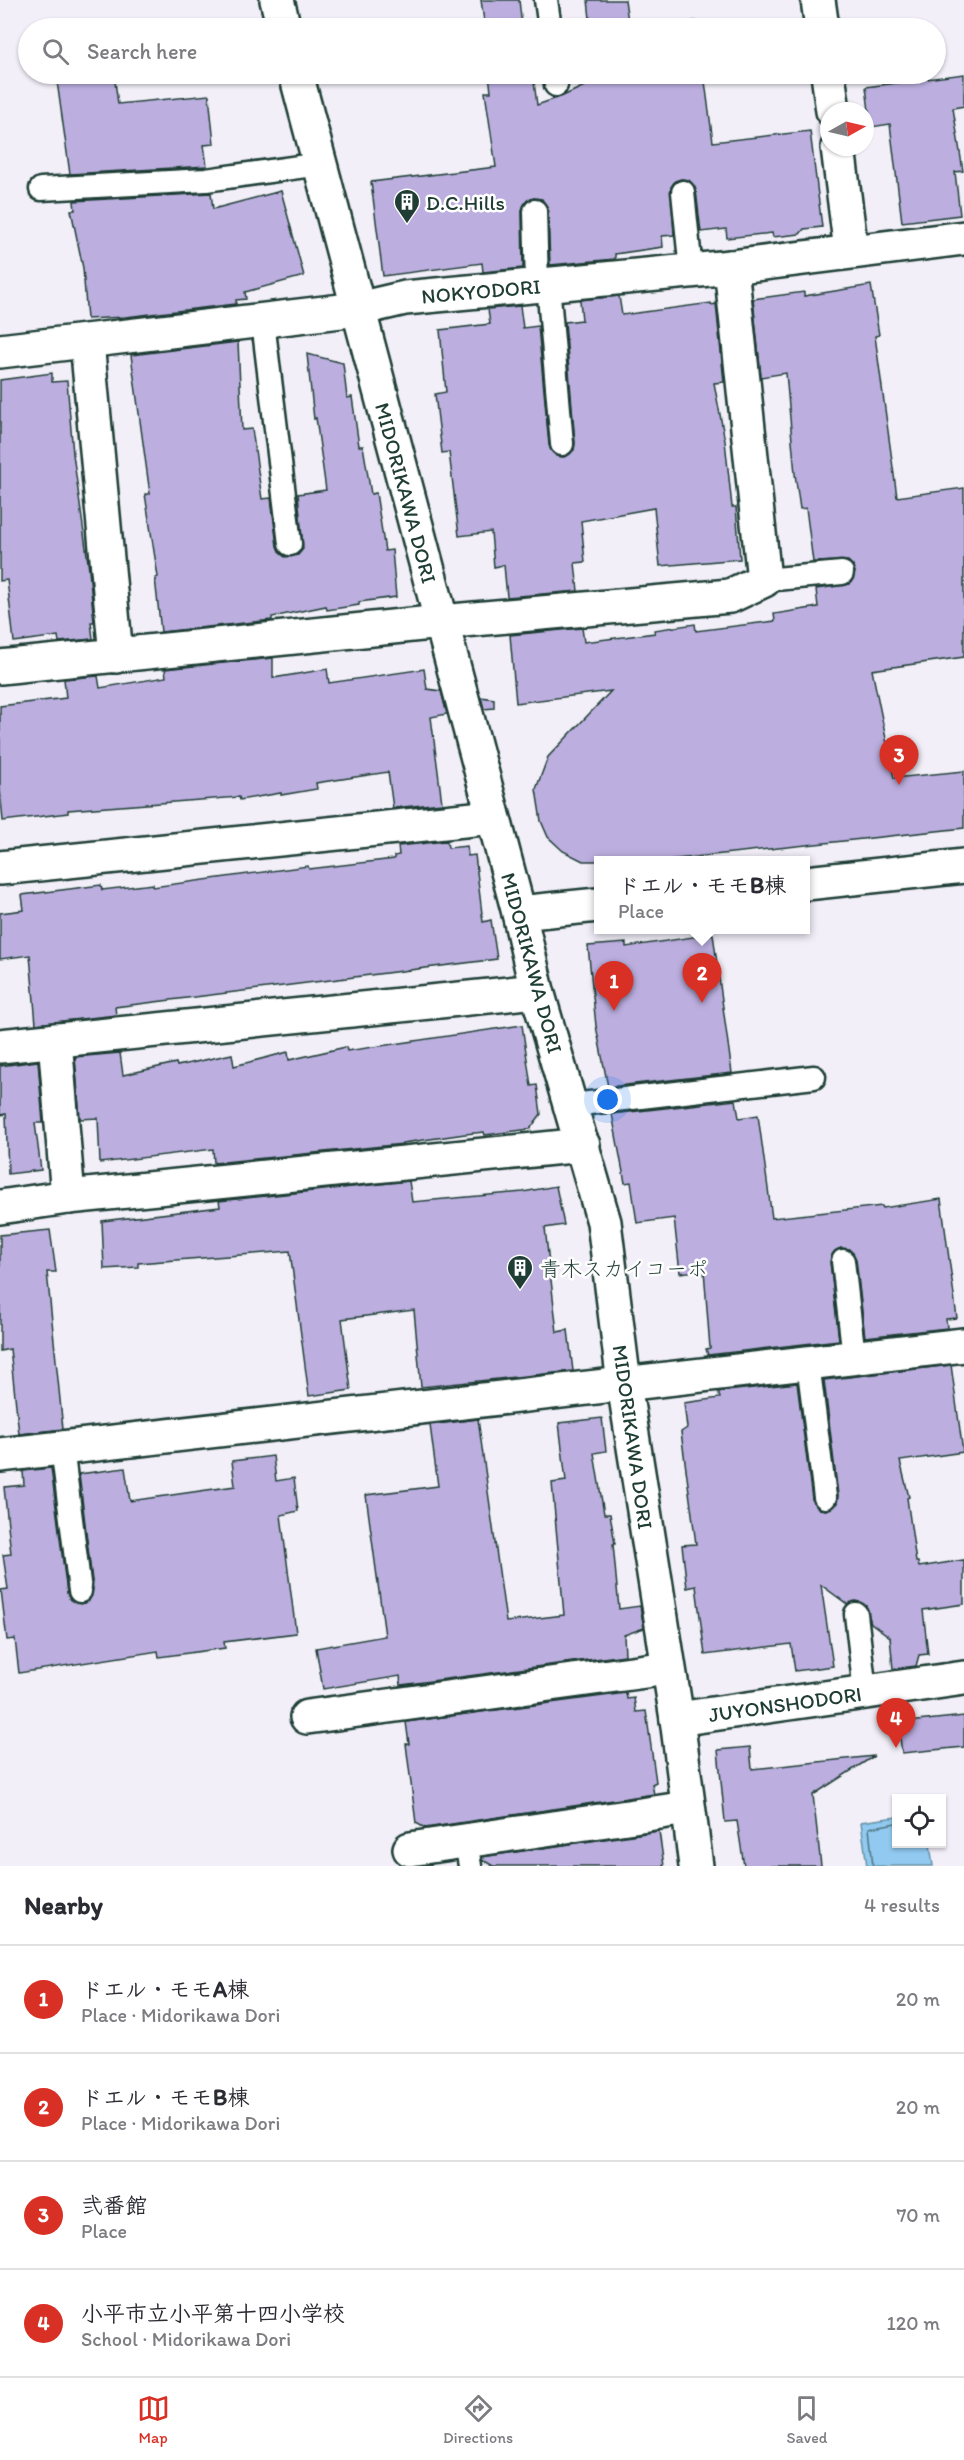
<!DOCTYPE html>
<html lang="en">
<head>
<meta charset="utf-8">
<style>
	body { margin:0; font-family:Itim,"Klee One",sans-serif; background:#f7f7f7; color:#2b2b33 }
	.controls { position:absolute; right:18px; bottom:18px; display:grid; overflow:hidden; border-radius:0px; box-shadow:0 2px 4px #0004 }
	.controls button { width:54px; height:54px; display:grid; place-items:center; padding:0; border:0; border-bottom:2px solid #e1e1e2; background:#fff; color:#2b2b33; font:30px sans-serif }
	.compass { position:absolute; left:820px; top:102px; width:54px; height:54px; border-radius:50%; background:#fff; box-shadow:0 2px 4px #0004; rotate:82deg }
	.you { position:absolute; left:608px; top:1100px; width:21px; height:21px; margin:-15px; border:4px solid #fff; border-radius:50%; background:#1a73e8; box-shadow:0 0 0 9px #1a73e833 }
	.badge { display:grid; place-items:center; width:39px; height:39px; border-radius:50%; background:#d93025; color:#fff; font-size:20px; font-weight:700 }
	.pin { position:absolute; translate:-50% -50px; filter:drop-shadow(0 2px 3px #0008) }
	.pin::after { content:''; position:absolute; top:32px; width:21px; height:18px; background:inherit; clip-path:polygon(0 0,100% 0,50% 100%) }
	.popup { position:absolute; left:594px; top:856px; width:216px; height:78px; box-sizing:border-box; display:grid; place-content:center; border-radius:0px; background:#fff; filter:drop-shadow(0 2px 4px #0005); font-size:20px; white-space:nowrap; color:#7c7c81 }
	.popup b { font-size:22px; color:#2b2b33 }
	.popup::after { content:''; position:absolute; left:50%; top:100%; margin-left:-12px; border:12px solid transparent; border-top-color:#fff }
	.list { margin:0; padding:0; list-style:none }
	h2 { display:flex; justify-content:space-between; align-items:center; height:78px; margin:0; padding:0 24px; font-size:26px }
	h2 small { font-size:20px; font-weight:400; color:#7c7c81 }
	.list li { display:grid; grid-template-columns:39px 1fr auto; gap:18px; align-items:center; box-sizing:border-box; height:108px; padding:0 24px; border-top:2px solid #e1e1e2 }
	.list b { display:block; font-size:22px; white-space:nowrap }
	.list p { margin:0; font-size:20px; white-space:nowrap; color:#7c7c81 }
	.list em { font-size:20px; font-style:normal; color:#7c7c81 }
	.icon { flex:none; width:33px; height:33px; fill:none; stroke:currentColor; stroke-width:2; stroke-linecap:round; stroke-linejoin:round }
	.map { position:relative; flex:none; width:964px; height:1866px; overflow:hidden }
	.search { position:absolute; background:#fff; box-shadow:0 2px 4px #0004; left:18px; right:18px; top:18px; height:66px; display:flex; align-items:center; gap:15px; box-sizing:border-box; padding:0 21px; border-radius:33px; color:#7c7c81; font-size:22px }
	.sheet { height:510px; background:#fff }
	nav { display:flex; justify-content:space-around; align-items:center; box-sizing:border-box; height:84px; border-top:2px solid #e1e1e2; background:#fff; font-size:16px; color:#7c7c81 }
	nav a { display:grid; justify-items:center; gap:3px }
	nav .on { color:#d93025 }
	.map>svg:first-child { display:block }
	.water { fill:#91c9f0; stroke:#6391a5; stroke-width:1.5 }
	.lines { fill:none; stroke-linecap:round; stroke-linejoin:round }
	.shore { stroke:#4d757f; stroke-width:1.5 }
	.building { fill:#bcafe0; stroke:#1f3d34; stroke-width:1.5 }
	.service-casing { stroke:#1f3d34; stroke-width:27 }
	.minor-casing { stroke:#1f3d34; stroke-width:38 }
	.tertiary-casing { stroke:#1f3d34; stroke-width:38 }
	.service { stroke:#fff; stroke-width:22 }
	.minor { stroke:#fff; stroke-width:33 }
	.tertiary { stroke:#fff; stroke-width:33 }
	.labels { text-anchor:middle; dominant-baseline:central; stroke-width:5; stroke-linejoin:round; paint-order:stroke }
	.poi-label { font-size:21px; fill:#1f3d34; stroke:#fff; text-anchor:start }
	.street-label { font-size:21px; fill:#1f3d34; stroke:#fff }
</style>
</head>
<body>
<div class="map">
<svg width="964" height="1866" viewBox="0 0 964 1866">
	<rect width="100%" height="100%" fill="#f2eff9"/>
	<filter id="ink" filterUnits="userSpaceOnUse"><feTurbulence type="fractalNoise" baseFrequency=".0167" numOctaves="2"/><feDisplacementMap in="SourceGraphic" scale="12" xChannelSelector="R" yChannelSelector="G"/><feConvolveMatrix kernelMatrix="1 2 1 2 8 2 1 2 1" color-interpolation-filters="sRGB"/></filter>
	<g filter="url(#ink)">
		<polygon class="water" points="896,1817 896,1844 930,1844 933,1866 867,1866 861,1822"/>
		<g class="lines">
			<polyline class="shore" points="873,1866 869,1828 896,1823"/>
		</g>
		<g class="building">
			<polygon points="481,0 519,0 522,28 485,28"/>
			<polygon points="588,0 625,0 629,28 591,28"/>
			<polygon points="696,21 697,28 640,28"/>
			<polygon points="56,74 114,74 118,104 209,95 214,144 204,145 207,166 70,174"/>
			<polygon points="489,74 533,74 537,105 563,96 595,81 594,74 704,74 713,142 810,131 822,227 804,229 800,234 773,237 772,233 727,238 726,229 701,232 696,190 689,180 681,179 675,181 671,187 674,235 662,236 663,247 615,254 615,259 550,265 548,210 542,199 534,198 527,200 522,211 523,268 483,272 482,263 383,276 371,182 496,167 485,92 491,92"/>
			<polygon points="964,74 964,106 953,108 963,171 955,172 960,215 902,222 890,124 871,127 866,87"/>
			<polygon points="281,191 304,276 245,292 246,299 236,300 236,304 125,317 87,319 83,268 71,210 75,210 74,201 211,193 213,209"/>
			<polygon points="871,285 879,335 875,336 897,497 964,488 964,657 872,670 894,778 964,771 964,828 658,861 583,861 563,851 548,837 541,821 536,789 548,757 611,691 516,703 510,635 582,628 584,642 655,633 654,630 695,624 696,631 775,621 774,614 818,607 816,589 850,584 855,572 853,566 848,561 813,562 806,508 800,509 795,474 786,373 761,377 753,299 804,292 804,296"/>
			<polygon points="619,296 622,315 711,303 711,305 716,304 724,382 714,383 725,441 732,507 736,507 740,559 660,566 654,508 581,521 585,562 575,563 578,591 507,597 504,565 494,567 491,532 459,536 449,452 442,453 435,394 446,392 440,330 490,324 488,309 520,306 523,328 538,326 549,445 556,456 564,457 574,450 575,443 565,322 582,320 580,300"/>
			<polygon points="238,342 242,430 252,429 262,499 271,498 277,546 280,553 285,557 298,555 303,549 298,494 326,490 316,418 314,419 307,354 343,363 347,398 352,397 359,446 363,446 371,494 376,493 385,551 392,550 396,597 359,602 359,605 327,610 326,606 272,617 272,620 161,632 155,578 158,577 145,494 150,494 131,355"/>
			<polygon points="52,373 52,382 67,381 73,454 89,570 94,622 91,622 93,639 59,642 58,636 14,642 7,580 0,581 0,380"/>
			<polygon points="273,658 273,678 327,669 329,683 424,669 427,689 441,691 447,714 431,717 442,803 393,808 388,772 316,783 317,789 281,795 281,793 240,800 239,797 68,810 68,813 3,821 0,789 0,706 66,698 64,679 98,676 100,688 166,677 165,669"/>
			<polygon points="481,697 494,699 494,708 484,709"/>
			<polygon points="447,841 448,848 467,846 468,856 475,855 483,922 491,920 497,959 115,1007 116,1015 36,1024 30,955 0,959 0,913 24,910 22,895 101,885 102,890 153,884 153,887 308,866 309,869 394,859 394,856 399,855 398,846"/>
			<polygon points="713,934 732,1073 608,1087 596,1026 588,946 626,943 626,947"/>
			<polygon points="522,1025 531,1086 537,1085 541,1114 530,1129 485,1135 484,1132 465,1134 403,1143 403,1144 214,1163 213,1149 100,1163 98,1118 80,1119 75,1057 120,1053 123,1075 176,1063 177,1066 232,1054 234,1066 288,1052 289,1060 346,1047 347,1051"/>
			<polygon points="38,1061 43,1123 35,1123 41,1170 8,1174 6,1114 0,1115 0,1066"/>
			<polygon points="736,1100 739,1118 758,1115 772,1218 882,1206 883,1208 941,1199 957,1318 946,1319 947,1328 865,1337 856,1259 849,1249 841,1248 835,1251 830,1262 839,1340 708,1355 706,1349 710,1348 704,1270 680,1273 674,1218 637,1223 631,1182 625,1183 612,1114"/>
			<polygon points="409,1181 412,1202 523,1192 556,1186 564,1225 545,1228 557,1332 568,1330 573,1371 421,1387 414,1310 342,1319 351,1390 309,1396 290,1251 138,1263 138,1267 104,1269 102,1221 220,1207 219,1201"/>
			<polygon points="50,1230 56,1272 47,1272 63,1429 19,1434 10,1349 0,1351 0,1235"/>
			<polygon points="951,1365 963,1452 900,1461 909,1497 907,1498 916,1562 918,1562 919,1567 964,1560 964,1604 923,1610 928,1654 919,1655 916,1666 893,1669 890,1637 871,1623 866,1606 855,1601 847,1604 821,1585 833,1666 795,1671 791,1644 705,1655 696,1586 687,1588 682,1545 696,1544 681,1432 687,1428 684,1403 720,1398 718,1392 797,1383 812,1499 819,1509 827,1510 837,1503 838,1495 824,1380"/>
			<polygon points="602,1418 606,1451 594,1453 604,1514 610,1514 615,1544 613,1544 619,1609 640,1606 644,1628 624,1635 625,1655 401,1685 400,1676 323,1689 316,1648 385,1636 366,1495 438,1486 430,1425 478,1419 506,1622 564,1615 552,1483 566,1481 559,1423"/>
			<polygon points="273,1456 276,1481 294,1478 298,1511 281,1515 296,1633 224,1642 225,1648 159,1657 158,1651 19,1673 15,1639 7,1640 1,1590 8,1589 3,1555 11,1554 4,1487 24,1485 23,1471 51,1468 67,1593 70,1600 81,1604 89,1601 93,1589 79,1474 125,1468 130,1501 235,1486 232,1461"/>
			<polygon points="626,1693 627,1699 634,1698 636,1712 646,1711 656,1782 652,1784 654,1794 425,1828 416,1823 406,1744 409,1744 406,1722"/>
			<polygon points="906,1705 902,1720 899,1720 898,1706"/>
			<polygon points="964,1716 964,1747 902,1753 898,1723"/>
			<polygon points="750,1747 752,1769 874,1756 813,1795 821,1866 744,1866 737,1821 725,1822 718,1750"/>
			<polygon points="659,1831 664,1866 493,1866 483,1860 482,1857"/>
		</g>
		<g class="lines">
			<defs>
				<g id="service">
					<polyline points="546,0 550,28"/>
					<polyline points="555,74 556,85"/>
					<polyline points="41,189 206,180 320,164"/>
					<polyline points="683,192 691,271"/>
					<polyline points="535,211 537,285"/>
					<polyline points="548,284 562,444"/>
					<polyline points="263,322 290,544"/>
					<polyline points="764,580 842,573"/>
					<polyline points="572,1105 814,1077"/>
					<polyline points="843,1261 854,1357"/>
					<polyline points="808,1363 825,1497"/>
					<polyline points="62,1447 80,1591"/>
					<polyline points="856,1614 865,1692"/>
					<polyline points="466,1841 470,1866"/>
				</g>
				<g id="minor">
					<polyline points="818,0 822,28"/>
					<polyline points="828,74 833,111"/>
					<polyline points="838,147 851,251"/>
					<polyline points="87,342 116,656"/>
					<polyline points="0,351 358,309 405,298 731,267 964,238"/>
					<polyline points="0,667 441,622 730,596 764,580 731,267"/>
					<polyline points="0,868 493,817"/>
					<polyline points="806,883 964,866"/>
					<polyline points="519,913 598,905"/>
					<polyline points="55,1040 68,1197"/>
					<polyline points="0,1046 537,991"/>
					<polyline points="0,1207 68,1197 583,1145"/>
					<polyline points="0,1455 964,1345"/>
					<polyline points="307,1717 668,1668"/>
					<polyline points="677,1719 964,1678"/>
					<polyline points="410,1849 688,1808"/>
				</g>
				<g id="tertiary">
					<polyline points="277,0 284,28"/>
					<polyline points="296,74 519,913 537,991 604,1222 624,1384 677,1719 696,1866"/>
				</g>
			</defs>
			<use href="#service" class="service-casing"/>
			<use href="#minor" class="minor-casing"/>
			<use href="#tertiary" class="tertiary-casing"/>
			<use href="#service" class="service"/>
			<use href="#minor" class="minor"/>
			<use href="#tertiary" class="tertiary"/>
		</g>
	</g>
	<defs>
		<symbol id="building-pin" viewBox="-11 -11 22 30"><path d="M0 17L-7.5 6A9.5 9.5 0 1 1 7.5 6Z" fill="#1f3d34" stroke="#fff"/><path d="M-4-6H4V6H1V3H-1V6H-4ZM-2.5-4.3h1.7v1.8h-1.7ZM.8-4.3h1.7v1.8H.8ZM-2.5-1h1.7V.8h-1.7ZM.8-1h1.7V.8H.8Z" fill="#fff"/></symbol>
	</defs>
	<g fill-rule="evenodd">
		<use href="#building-pin" x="392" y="187" width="30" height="40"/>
		<use href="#building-pin" x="505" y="1253" width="30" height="40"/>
	</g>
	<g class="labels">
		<g class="poi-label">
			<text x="426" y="202">D.C.Hills</text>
			<text x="540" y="1268">青木スカイコーポ</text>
		</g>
		<g class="street-label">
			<text transform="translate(481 291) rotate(-5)">NOKYODORI</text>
			<text transform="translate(406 493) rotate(75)">MIDORIKAWA DORI</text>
			<text transform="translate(532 963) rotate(75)">MIDORIKAWA DORI</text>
			<text transform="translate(633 1437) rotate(82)">MIDORIKAWA DORI</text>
			<text transform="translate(785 1704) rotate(-8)">JUYONSHODORI</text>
		</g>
	</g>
</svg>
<div class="controls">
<button><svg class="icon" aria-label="locate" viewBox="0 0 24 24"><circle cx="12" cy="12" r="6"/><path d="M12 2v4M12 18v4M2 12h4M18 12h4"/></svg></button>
</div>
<svg class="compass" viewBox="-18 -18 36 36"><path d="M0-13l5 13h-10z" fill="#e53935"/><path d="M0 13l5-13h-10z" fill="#7c7c81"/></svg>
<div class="you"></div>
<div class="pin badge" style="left:614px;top:1011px">1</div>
<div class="pin badge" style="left:702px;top:1003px">2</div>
<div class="popup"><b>ドエル・モモB棟</b>Place</div>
<div class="pin badge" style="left:899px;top:785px">3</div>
<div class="pin badge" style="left:896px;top:1748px">4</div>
<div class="search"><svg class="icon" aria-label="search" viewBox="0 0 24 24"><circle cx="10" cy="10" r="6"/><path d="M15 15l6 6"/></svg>Search here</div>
</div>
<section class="sheet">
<h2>Nearby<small>4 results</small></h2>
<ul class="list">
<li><span class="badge">1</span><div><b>ドエル・モモA棟</b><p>Place · Midorikawa Dori</p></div><em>20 m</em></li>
<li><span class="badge">2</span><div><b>ドエル・モモB棟</b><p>Place · Midorikawa Dori</p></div><em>20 m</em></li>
<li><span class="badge">3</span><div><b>弐番館</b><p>Place</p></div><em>70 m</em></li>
<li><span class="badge">4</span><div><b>小平市立小平第十四小学校</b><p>School · Midorikawa Dori</p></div><em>120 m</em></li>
</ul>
</section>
<nav>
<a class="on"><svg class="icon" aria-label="map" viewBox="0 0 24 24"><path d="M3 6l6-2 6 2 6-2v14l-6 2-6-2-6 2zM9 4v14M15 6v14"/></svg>Map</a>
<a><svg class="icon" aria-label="directions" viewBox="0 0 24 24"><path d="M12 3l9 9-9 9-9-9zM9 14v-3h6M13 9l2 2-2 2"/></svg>Directions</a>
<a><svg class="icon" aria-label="saved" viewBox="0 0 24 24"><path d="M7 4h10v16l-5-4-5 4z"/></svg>Saved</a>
</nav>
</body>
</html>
